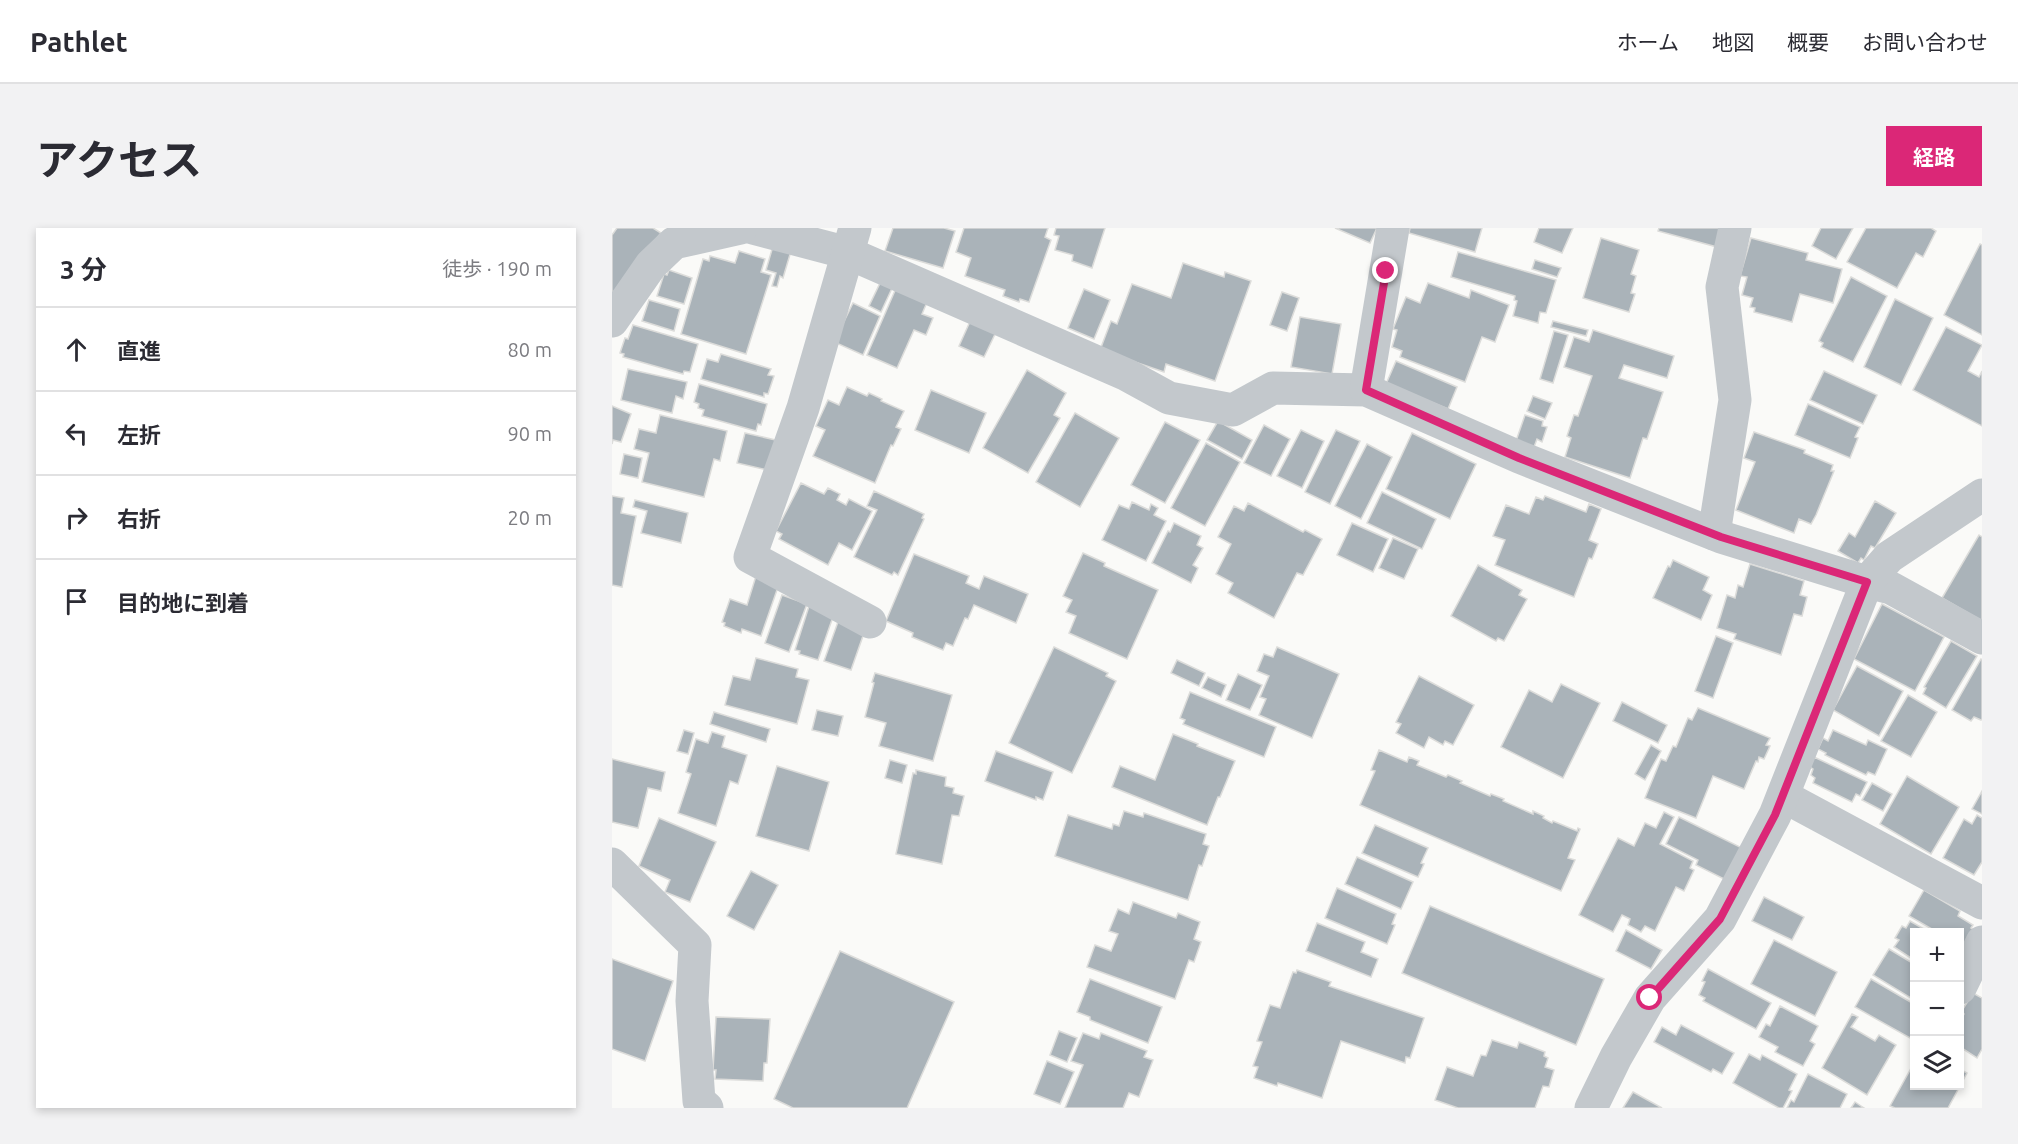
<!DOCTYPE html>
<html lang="ja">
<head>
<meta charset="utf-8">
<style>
	body { margin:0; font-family:Ubuntu,"Noto Sans JP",sans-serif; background:#f2f2f3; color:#2b2b33 }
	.controls { position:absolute; right:18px; bottom:18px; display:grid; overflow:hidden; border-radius:0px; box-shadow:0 3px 9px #0003 }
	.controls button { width:54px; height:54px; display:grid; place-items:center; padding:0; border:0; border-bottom:2px solid #e1e1e2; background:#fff; color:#2b2b33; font:30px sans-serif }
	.stop { position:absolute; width:18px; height:18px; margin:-14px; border:4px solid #db2777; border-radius:50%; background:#fff }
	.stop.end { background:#db2777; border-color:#fff; box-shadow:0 2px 6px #0008 }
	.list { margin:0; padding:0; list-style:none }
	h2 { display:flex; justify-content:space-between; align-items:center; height:78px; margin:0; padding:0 24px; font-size:26px }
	h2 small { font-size:20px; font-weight:400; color:#7c7c81 }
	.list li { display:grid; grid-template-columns:39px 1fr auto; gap:18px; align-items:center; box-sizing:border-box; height:84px; padding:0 24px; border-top:2px solid #e1e1e2 }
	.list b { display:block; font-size:22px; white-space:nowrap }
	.list em { font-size:20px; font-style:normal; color:#7c7c81 }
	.icon { flex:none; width:33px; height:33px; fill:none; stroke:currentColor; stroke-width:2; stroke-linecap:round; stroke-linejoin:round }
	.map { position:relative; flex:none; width:1370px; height:880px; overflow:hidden; border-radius:0px }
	header { display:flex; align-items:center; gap:36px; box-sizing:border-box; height:84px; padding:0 30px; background:#fff; border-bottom:2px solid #e1e1e2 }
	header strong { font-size:28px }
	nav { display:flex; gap:33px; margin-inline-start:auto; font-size:21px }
	.intro { display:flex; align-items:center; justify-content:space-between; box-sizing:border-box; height:144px; padding:0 36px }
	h1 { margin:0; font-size:42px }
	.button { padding:15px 27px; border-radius:0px; background:#db2777; color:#fff; font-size:21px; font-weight:700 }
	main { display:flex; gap:36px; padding:0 36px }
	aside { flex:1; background:#fff; border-radius:0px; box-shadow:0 3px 9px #0003 }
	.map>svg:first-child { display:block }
	.building { fill:#aab3b9; stroke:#dcdcda; stroke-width:1.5 }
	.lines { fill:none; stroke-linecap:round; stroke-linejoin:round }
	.minor { stroke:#c3c8cc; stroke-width:33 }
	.route { stroke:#db2777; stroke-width:8 }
</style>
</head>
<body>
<header>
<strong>Pathlet</strong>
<nav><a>ホーム</a><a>地図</a><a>概要</a><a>お問い合わせ</a></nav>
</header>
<div class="intro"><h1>アクセス</h1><a class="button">経路</a></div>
<main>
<aside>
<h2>3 分<small>徒歩 · 190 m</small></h2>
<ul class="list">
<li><svg class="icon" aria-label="ahead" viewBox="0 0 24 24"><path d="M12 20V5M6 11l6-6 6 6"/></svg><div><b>直進</b></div><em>80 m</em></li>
<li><svg class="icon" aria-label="left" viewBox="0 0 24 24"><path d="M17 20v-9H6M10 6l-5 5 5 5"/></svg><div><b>左折</b></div><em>90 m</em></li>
<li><svg class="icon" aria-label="right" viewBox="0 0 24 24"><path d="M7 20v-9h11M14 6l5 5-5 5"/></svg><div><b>右折</b></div><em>20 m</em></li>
<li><svg class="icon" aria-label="arrive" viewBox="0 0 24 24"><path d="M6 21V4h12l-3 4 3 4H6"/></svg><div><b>目的地に到着</b></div></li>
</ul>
</aside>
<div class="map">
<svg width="1370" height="880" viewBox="0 0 1370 880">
	<rect width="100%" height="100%" fill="#fafaf8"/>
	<g class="building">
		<polygon points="5,0 41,0 49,5 0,66 0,7"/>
		<polygon points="281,0 332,0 343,3 331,40 273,23"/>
		<polygon points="352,0 436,0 433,9 439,12 417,74 408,71 407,74 391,68 393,62 353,48 359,30 344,24"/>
		<polygon points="444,0 493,0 480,40 460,33 461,27 443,22 447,8 442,7"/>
		<polygon points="723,0 765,0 758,15"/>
		<polygon points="798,0 870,0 863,24 797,5"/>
		<polygon points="927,0 961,0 950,25 922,14"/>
		<polygon points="1047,0 1110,0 1105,19 1046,3"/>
		<polygon points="1209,0 1241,0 1224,31 1200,18"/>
		<polygon points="1254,0 1319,0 1324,3 1311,29 1304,25 1285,60 1235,34"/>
		<polygon points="989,10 1027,22 1019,46 1024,48 1019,65 1023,66 1017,84 971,70"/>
		<polygon points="1139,10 1196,25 1194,32 1230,41 1221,75 1188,66 1180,94 1142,84 1143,80 1138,79 1141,70 1130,67 1135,49 1128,48"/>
		<polygon points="1368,16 1370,17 1370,107 1332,87"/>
		<polygon points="161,18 179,23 171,50 168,48 165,59 160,58 164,45 154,42"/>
		<polygon points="127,23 153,31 149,44 159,47 134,126 69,106 91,31 97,33 98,28 123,35"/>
		<polygon points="846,24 944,52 934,85 928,84 926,95 901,88 905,73 902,72 903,68 839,49"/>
		<polygon points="923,32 949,40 945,49 920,41"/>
		<polygon points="571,35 612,49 613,44 639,53 603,153 554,136 552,144 488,122 499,93 505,96 520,56 559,70"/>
		<polygon points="57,42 80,50 72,76 45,68 52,46 55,47"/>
		<polygon points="1239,49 1275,68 1241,134 1209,119 1211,115 1207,113"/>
		<polygon points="270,51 282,56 269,84 257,78"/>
		<polygon points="816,55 857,70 859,62 897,77 883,114 870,109 853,154 788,129 790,123 780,119 785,102 781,101 794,69 808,75"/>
		<polygon points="285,58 316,72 310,86 321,90 314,107 302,102 285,140 255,127"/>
		<polygon points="472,61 498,72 482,111 456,100"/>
		<polygon points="670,64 687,70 675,103 658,97"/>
		<polygon points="1283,71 1321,90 1289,157 1252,139"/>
		<polygon points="37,72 68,81 62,103 30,93"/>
		<polygon points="241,75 268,88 251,127 222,114"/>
		<polygon points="360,89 386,100 372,129 347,118"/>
		<polygon points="688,89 729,96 720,146 679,139"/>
		<polygon points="941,93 976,102 974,108 939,99"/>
		<polygon points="21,97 86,116 78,144 72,143 71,146 11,129 12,126 8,125 13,110 16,111"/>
		<polygon points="1334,99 1370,117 1356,143 1367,149 1370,143 1370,198 1301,162"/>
		<polygon points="981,102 1062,128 1055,150 1012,137 1007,150 1051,164 1035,211 1031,210 1018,250 953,229 959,210 955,208 962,187 966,188 980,148 952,139 962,109 977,114"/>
		<polygon points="942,103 956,107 941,155 928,151"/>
		<polygon points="109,126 159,141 156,147 162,148 156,166 152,165 152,169 89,151 95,131 106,134"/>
		<polygon points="784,133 845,159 836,181 774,156"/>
		<polygon points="16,141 75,154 71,171 64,168 60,185 9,172"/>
		<polygon points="415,142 454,165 442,187 448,190 416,245 371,220"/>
		<polygon points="1212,143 1265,167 1251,196 1198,172"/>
		<polygon points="87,156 155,176 149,197 146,196 144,203 90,188 92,182 86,180 87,176 82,174"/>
		<polygon points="235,159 255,168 257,165 270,171 269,173 292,183 284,199 289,201 281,218 279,217 263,255 201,228 213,202 204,198 216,172 227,177"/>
		<polygon points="319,162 374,185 357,225 303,202"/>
		<polygon points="921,168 940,175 933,191 915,183"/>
		<polygon points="1196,176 1248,199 1243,209 1246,210 1238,230 1183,207"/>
		<polygon points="0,178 19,186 9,214 1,212 0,216"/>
		<polygon points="463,185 507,210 468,279 424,254"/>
		<polygon points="48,187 115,203 108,233 102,231 92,269 30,254 37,225 22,221 27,201 44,205"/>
		<polygon points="913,187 931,193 930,198 935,199 930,214 925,211 922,219 904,213"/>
		<polygon points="606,193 640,212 630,231 595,212"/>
		<polygon points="553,194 588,212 553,275 519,257"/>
		<polygon points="652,197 678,211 659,248 632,235"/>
		<polygon points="689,202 712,213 690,260 665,248"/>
		<polygon points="724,202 748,213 718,276 693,264"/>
		<polygon points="1142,204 1193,222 1192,225 1221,237 1219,243 1222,243 1204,287 1199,296 1187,291 1182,305 1124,282 1143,234 1132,230"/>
		<polygon points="133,205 168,213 160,243 125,235"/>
		<polygon points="800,205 864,236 838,291 774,261"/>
		<polygon points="594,215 628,234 593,298 559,280"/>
		<polygon points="755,216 780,229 749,291 723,278"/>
		<polygon points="12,226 30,230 26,250 8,246"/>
		<polygon points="189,255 212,266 216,260 228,266 225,272 234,277 237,271 260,283 240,322 227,315 216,337 167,311 170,306 164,303"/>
		<polygon points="262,263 312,286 310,290 312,291 286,347 282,344 280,347 242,329 265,282 255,278"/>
		<polygon points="770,264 824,291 810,321 755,295"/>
		<polygon points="0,268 12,270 9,285 24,288 10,359 0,357"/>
		<polygon points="933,268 974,284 977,276 989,281 977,312 986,316 980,331 977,330 962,369 883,337 893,312 881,308 894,277 917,286 924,269 931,272"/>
		<polygon points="23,272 76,285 69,315 29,305 35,283 21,279"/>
		<polygon points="1263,273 1284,285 1263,320 1259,318 1252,332 1249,330 1246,335 1226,323 1237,305 1243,309"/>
		<polygon points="520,274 537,282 539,276 546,280 542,287 554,293 534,333 490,312 507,277 517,281"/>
		<polygon points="636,275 691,304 693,302 710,311 691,347 685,345 662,390 616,365 621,355 604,346 619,316 606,309 622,278 632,283"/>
		<polygon points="562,295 589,308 585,317 591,320 581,337 586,340 579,355 540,335 556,303 558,304"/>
		<polygon points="740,295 776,311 761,344 725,327"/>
		<polygon points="1367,307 1370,309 1370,393 1330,370"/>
		<polygon points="781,310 806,321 792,351 767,340"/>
		<polygon points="471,325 493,335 492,338 546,362 515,431 457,405 464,388 454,384 460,372 451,368"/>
		<polygon points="302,326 357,348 354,355 367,361 372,348 416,366 404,395 362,377 356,391 353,390 341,418 334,415 331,422 300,409 301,405 274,393"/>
		<polygon points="1061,332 1097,349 1091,362 1100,367 1089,392 1041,370 1056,338 1058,339"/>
		<polygon points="1138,336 1192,353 1188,367 1195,369 1190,388 1182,386 1169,427 1122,411 1124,406 1105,400 1115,367 1123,370 1126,357 1131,359"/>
		<polygon points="866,337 910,362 907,367 915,371 892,413 886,410 884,413 839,388"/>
		<polygon points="144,348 166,359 149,408 130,401 129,405 112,398 113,395 110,394 118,371 135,377"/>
		<polygon points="170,367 195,376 177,424 153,415"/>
		<polygon points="198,375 223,383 206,432 187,426 188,423 183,422"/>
		<polygon points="1270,376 1332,409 1303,463 1242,431"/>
		<polygon points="227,391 252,405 239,442 212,433"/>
		<polygon points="1104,408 1121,415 1101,470 1083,463"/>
		<polygon points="1339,413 1365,428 1334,480 1311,466 1314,460 1312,459"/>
		<polygon points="442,419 496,445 494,448 504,453 460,545 397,515"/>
		<polygon points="665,419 727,446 700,510 647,487 654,471 648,469 657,448 645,443 652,426 661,429"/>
		<polygon points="144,430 186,441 184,449 197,452 185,496 113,477 121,448 138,452"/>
		<polygon points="1369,431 1370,432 1370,491 1369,492 1362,489 1359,493 1340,482"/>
		<polygon points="565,432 593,445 587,458 559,445"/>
		<polygon points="1245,438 1291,463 1267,508 1221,482"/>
		<polygon points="263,445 340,467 321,533 267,518 274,495 253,489 262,455 260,454"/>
		<polygon points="626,446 650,457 638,482 614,472"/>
		<polygon points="807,448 862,477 841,517 833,513 831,517 817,509 812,520 784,505 789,496 784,494"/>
		<polygon points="596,449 614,457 609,469 590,460"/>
		<polygon points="949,456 988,475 951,550 889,519 917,462 940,474"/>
		<polygon points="578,464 664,499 652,529 571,496 573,492 568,490"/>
		<polygon points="1296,467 1325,484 1299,529 1269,513"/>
		<polygon points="1010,474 1055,497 1046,515 1001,493"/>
		<polygon points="1086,480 1158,510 1154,517 1158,518 1152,531 1147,529 1146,534 1144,533 1132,561 1101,548 1084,590 1033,570 1049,531 1054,533 1061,518 1064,519 1076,490 1080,492"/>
		<polygon points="205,482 231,488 226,508 200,502"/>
		<polygon points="102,484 158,501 154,514 98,496"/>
		<polygon points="72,502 82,505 76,526 65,523"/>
		<polygon points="1221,502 1254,517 1256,512 1275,521 1263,547 1256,544 1254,547 1213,527 1214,525 1206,521 1211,510 1216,513"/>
		<polygon points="100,504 113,508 110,519 135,527 126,556 118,553 104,598 66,585 79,546 74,544 84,511 96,515"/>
		<polygon points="561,506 586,516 585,518 623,533 608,569 606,569 595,597 500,559 508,538 543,552"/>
		<polygon points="1039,517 1049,523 1033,552 1023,546"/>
		<polygon points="767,522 795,534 797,529 807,533 805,537 834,549 836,547 850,553 848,555 878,568 879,566 892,571 891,573 921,586 921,583 932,588 931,590 940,595 941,593 965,603 966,600 968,601 956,630 963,632 949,663 748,577 763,543 759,542"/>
		<polygon points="384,523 441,544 431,572 424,569 424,572 373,553"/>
		<polygon points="1202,529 1255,554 1248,568 1244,566 1240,574 1201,555 1203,550 1199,547 1201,541 1198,539"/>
		<polygon points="0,531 53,544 49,563 36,560 26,600 0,594"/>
		<polygon points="278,532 295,537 290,555 273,550"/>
		<polygon points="165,538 217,554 197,623 144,608"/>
		<polygon points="304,542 334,549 333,558 342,560 341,565 352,568 347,588 340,587 330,636 284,626 301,545 304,546"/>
		<polygon points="1295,548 1347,579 1319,626 1268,596"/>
		<polygon points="1260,555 1280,566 1271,583 1250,572"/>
		<polygon points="1370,563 1370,586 1360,581"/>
		<polygon points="512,583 531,589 532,585 594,606 591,616 597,618 590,638 587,637 576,672 443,628 456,587 500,601 501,596 507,598"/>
		<polygon points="1052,584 1062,589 1048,616 1081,633 1078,640 1082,642 1072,663 1064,659 1043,703 1033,698 1029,704 1016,697 1018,691 1010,687 1001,704 967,687 1006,610 1022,618 1033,595 1044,600"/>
		<polygon points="1365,587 1370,590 1370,634 1362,647 1331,630 1352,591 1360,596"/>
		<polygon points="1067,589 1130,620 1114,652 1084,637 1086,632 1054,616"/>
		<polygon points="47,590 104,614 78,674 53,664 58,652 27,638"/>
		<polygon points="763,597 816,620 809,635 812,636 806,649 750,625"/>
		<polygon points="745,629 801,654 789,681 733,656"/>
		<polygon points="139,643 166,657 142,702 115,688"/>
		<polygon points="725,660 784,686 780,696 783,697 775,716 713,690"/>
		<polygon points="1312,662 1348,683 1346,688 1361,697 1359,700 1363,702 1353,718 1349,716 1348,718 1348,704 1325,704 1297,688"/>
		<polygon points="1152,669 1192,689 1180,712 1140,693"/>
		<polygon points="521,674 564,690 566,685 588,694 582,711 589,714 582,734 577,732 563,771 475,739 483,717 499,723 506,706 497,703 506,681 517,686"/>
		<polygon points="818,678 992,751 964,817 790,745"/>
		<polygon points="1298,693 1317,704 1302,704 1302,732 1282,719 1287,712 1283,710 1290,698 1294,700"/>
		<polygon points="705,695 753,714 749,724 766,731 759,749 694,723"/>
		<polygon points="1014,702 1050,722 1039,741 1004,723"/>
		<polygon points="1162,712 1225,744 1203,788 1139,756"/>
		<polygon points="1277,721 1302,736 1302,772 1261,747"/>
		<polygon points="228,723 342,774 295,880 181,880 162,871"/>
		<polygon points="0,731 61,753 33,833 0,821"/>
		<polygon points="1096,741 1159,775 1144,801 1091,773 1093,770 1087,767 1093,754 1090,753"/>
		<polygon points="685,742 719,754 717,758 812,790 798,830 794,829 793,835 729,813 710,870 666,855 665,858 642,850 646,839 641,838 650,814 645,813 658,777 668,780 681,744 684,745"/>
		<polygon points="478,751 550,779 536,815 478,792 478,789 465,784"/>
		<polygon points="1259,751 1302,776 1302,784 1299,789 1302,791 1302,802 1298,810 1243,779"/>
		<polygon points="1361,765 1370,770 1370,821 1365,830 1348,819 1348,793 1352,786 1349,784"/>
		<polygon points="1168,778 1206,798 1198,813 1203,816 1191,838 1163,824 1166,819 1147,809 1154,796 1158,798"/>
		<polygon points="1240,786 1246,789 1239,799 1263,813 1267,807 1284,817 1255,867 1210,840"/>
		<polygon points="104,789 158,791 155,835 152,835 151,853 103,851 104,842 101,842"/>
		<polygon points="1069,797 1122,825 1110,846 1101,841 1099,844 1042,814 1050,799 1064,807"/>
		<polygon points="447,803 465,810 455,834 438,827"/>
		<polygon points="471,805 487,811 489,805 535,823 532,829 541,832 527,869 517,865 511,880 453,880 471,837 459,833"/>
		<polygon points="880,812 905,820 907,814 933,824 932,828 936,830 933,839 942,842 937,859 931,858 923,880 846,880 823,872 835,839 861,848 869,827 874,828"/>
		<polygon points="1137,826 1148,832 1150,827 1185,846 1177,862 1180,863 1171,880 1167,880 1121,855"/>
		<polygon points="435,833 462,844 448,876 422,866"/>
		<polygon points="1302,835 1302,858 1348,858 1348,841 1355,845 1336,880 1283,880 1278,878"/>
		<polygon points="1196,846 1235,866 1228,880 1175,880 1179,872 1182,874"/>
		<polygon points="1021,864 1050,880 1011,880"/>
		<polygon points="1243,874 1252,880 1239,880"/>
	</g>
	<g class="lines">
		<g class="minor">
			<polyline points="141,0 236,25 515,147 557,170 621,182 661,160 754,162 907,229 1109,309 1255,354 1279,360 1370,410"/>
			<polyline points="243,0 191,180 138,329 258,394"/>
			<polyline points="0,93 39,37 62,15 129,0"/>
			<polyline points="754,162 781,0"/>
			<polyline points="1102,306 1123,172 1110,59 1123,0"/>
			<polyline points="1171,568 1370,675"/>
			<polyline points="0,636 83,717 80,773 87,873 95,880"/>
			<polyline points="1348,760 1370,714"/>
			<polyline points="979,880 1004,829 1038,770 1108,691 1163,587 1255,354 1277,329 1370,267"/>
		</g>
	</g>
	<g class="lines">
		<polyline class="route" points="774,43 754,162 907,230 1109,309 1255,354 1163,587 1108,691 1038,770"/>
	</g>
</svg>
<div class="controls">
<button>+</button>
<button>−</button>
<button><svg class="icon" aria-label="layers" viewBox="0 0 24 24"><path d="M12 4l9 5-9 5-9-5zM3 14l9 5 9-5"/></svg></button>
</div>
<div class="stop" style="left:1038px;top:770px"></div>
<div class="stop end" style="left:774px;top:43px"></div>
</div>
</main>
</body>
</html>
